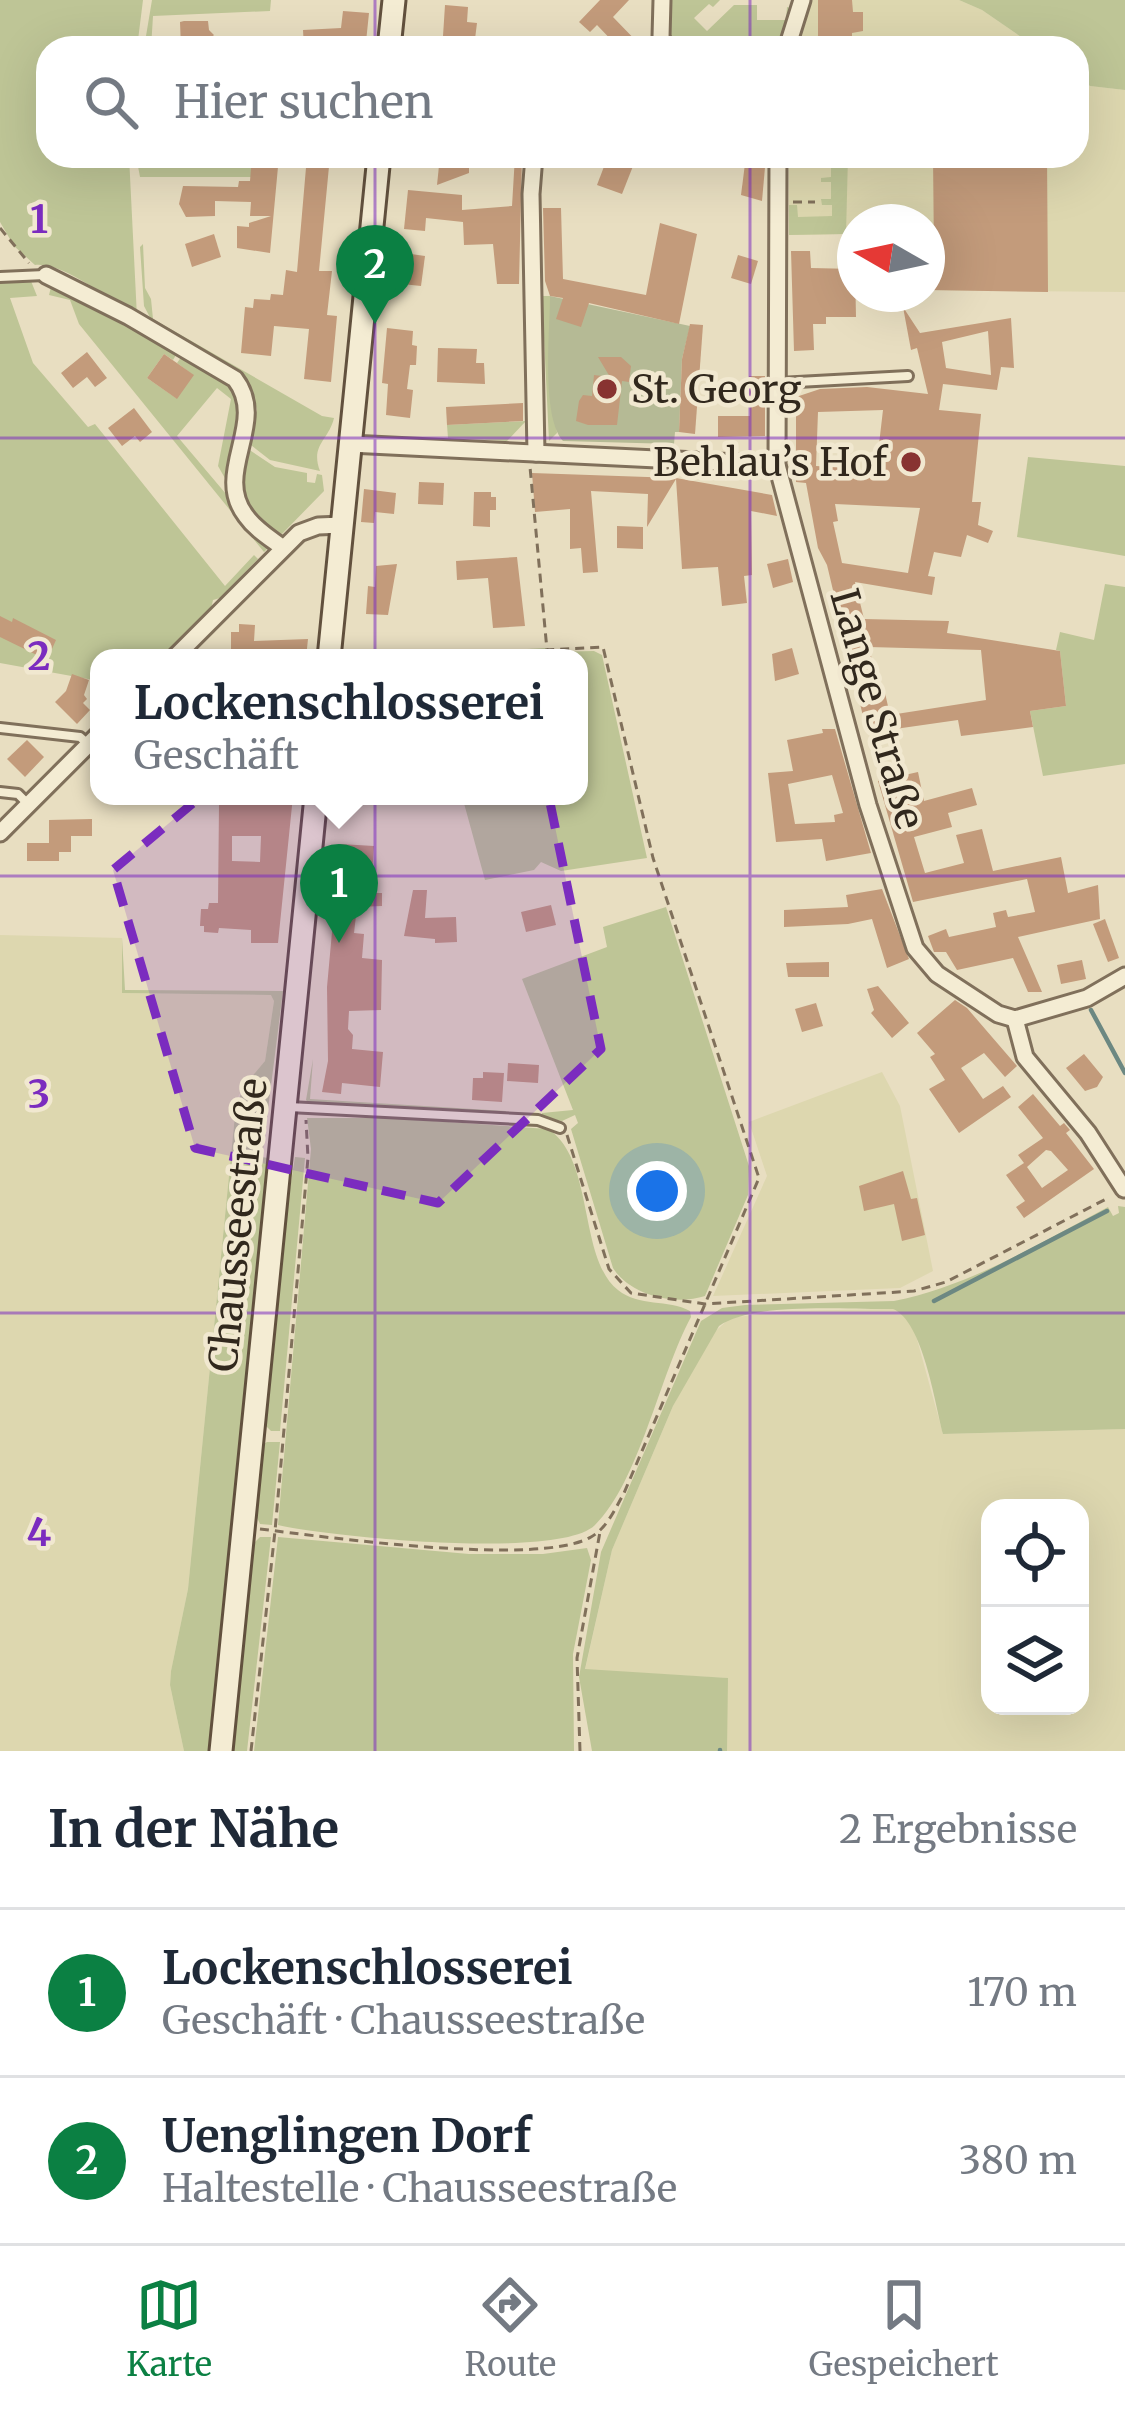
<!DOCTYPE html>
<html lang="de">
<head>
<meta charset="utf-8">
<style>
	body { margin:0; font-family:Merriweather,serif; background:#f2f2f3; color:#1f2937 }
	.controls { position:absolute; right:36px; bottom:36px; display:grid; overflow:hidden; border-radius:24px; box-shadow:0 12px 48px #0002 }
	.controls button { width:108px; height:108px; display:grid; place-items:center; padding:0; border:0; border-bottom:3px solid #e0e1e3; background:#fff; color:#1f2937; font:60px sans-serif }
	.compass { position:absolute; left:837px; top:204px; width:108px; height:108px; border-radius:50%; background:#fff; box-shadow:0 12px 48px #0002; rotate:279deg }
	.you { position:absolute; left:657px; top:1191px; width:42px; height:42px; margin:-30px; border:9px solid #fff; border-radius:50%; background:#1a73e8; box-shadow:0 0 0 18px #1a73e833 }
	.badge { display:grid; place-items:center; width:78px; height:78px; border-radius:50%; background:#0b8043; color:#fff; font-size:39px; font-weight:700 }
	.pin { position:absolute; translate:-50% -99px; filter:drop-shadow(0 3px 6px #0008) }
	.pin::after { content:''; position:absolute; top:63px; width:42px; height:36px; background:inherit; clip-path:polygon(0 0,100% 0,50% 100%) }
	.popup { position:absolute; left:90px; top:649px; width:498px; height:156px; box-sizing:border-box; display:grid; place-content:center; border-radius:24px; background:#fff; filter:drop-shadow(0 3px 9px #0005); font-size:39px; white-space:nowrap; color:#747a83 }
	.popup b { font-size:45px; color:#1f2937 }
	.popup::after { content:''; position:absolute; left:50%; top:100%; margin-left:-24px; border:24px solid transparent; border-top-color:#fff }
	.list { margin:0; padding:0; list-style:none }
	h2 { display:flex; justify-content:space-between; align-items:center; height:156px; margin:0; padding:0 48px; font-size:51px }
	h2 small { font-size:39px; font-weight:400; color:#747a83 }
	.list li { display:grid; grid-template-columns:78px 1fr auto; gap:36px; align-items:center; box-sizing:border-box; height:168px; padding:0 48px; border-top:3px solid #e0e1e3 }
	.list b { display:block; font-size:45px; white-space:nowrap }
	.list p { margin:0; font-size:39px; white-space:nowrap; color:#747a83 }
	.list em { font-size:39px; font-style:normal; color:#747a83 }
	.icon { flex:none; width:66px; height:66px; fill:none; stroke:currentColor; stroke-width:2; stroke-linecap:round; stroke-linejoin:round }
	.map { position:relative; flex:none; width:1125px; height:1751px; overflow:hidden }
	.search { position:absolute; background:#fff; box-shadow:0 12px 48px #0002; left:36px; right:36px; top:36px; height:132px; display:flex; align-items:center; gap:30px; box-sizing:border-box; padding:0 42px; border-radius:36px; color:#747a83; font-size:45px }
	.sheet { height:492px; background:#fff }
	nav { display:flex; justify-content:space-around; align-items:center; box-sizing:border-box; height:168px; border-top:3px solid #e0e1e3; background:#fff; font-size:33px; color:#747a83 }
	nav a { display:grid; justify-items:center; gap:6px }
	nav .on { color:#0b8043 }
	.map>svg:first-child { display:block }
	.farmland { fill:#ddd7af; fill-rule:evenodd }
	.green { fill:#bec596 }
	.cemetery { fill:#b5ba95 }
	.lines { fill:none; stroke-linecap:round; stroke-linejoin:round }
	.stream { stroke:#6c8882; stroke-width:4.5 }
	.building { fill:#c39b7b; fill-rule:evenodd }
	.service-casing { stroke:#80705b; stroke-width:14 }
	.minor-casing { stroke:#80705b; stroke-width:21 }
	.secondary-casing { stroke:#62513e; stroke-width:27 }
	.path { stroke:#80705b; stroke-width:3; stroke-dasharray:9 6; stroke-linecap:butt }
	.service { stroke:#f4ecd3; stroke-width:8 }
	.minor { stroke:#f4ecd3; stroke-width:15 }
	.secondary { stroke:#f4ecd3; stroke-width:21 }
	.marked { fill:#7b2cbf; fill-opacity:0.2; stroke:#7b2cbf; stroke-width:9; stroke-dasharray:24 15; stroke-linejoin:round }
	.grid { fill:none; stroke:#7b2cbf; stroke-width:3; stroke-opacity:0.55 }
	.poi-dot { fill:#883331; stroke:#f1e8d0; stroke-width:4.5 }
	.labels { text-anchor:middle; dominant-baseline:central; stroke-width:9; stroke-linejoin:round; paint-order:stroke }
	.poi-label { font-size:39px; fill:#31281d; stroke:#f1e8d0; text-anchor:start }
	.street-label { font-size:39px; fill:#31281d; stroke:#f1e8d0 }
	.grid-label { font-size:39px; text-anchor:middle; font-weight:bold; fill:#7b2cbf; stroke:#f1e8d0; stroke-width:9; stroke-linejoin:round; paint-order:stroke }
</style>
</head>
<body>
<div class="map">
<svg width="1125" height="1751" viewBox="0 0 1125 1751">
	<rect width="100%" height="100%" fill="#e8dec1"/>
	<g class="farmland">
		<polygon points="810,0 959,0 982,10 1037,48 796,48"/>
		<polygon points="1077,76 1090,86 1125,90 1125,292 927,290 927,222 855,222 855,289 845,288 845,234 789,235 789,156 1077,156"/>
		<polygon points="0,935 122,938 122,993 272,995 274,1001 265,1061 239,1095 236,1105 188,1589 171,1671 170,1685 184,1751 0,1751"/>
		<polygon points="882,1072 900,1106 933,1271 900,1288 713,1296 767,1176 749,1122"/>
		<path d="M893 1309 902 1312 915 1332 943 1434 1125 1429V1751H727V1678L585 1670 612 1550 673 1406 709 1337 730 1318 783 1311ZM990 1508H1080V1706H990Z"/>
	</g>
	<g class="green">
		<path d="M0 0H143L137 48H48V156H129L137 317C110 301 65 262 35 265L14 246 0 222Z"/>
		<polygon points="152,0 271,0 270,11 153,16 151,48 144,48"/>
		<polygon points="667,0 720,0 713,7 709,4 694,18 707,31 734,5 757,5 757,20 786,20 787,7 793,9 779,48 675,48 668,34"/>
		<polygon points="959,0 1125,0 1125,90 1090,86 1077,76 1077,48 1037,48 982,10"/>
		<polygon points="136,156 252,156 251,177 140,177"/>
		<polygon points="821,156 848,156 846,234 789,235 789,205 797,205 798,217 832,216 832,205 822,205 821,199 831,199 831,182 821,182 821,178 831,177 831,165 821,165"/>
		<path d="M143 244 145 288 151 299 153 319 322 416 334 418C329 440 310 445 320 471L270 460 247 442 257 410 250 385 155 327 144 306 140 247Z"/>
		<polygon points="0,281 31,281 37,296 10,298 33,363 88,427 95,424 225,586 254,555 258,559 220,598 213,600 211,609 161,658 99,658 99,681 0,663"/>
		<polygon points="51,287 71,292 179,350 173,360 164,354 147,378 176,398 193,375 177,363 184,353 224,377 242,394 230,487 218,466 231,399 217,388 177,436 270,546 264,552 79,324 70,300 49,295"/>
		<polygon points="542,296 550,296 551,376 557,433 549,441"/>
		<polygon points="526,421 507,441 448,438 447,425"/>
		<path d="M245 447 275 467 307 473V482L315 483 317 474 322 475 324 491 282 534C241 516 241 487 245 447Z"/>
		<polygon points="1028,457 1125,466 1125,556 1017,537"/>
		<polygon points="1105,584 1125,587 1125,764 1043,776 1030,711 1066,706 1060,651 1056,650 1060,632 1094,640"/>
		<polygon points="546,648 547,652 594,651 602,655 647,858 561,871 541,862 534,870 485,880 462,796 579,796 579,658 354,658"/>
		<path d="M666 907 749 1166 748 1195 705 1296C674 1306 630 1295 613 1268L571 1129 578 1123 575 1115 562 1121 542 1117V1113L573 1110 522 979 607 947 603 927Z"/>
		<polygon points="122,938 125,990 283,991 262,1157 268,1158 267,1185 213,1751 184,1751 170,1685 171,1671 188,1589 236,1105 245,1085 265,1061 274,1001 271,995 122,993"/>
		<polygon points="313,1059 310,1099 506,1111 505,1114 312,1106 306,1100"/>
		<path d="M307 1118H390L548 1129C595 1159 578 1259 618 1290 639 1307 668 1299 690 1311L691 1317C660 1374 639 1482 595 1525 560 1560 331 1537 278 1525L311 1149Z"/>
		<polygon points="295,1157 305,1158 280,1431 271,1431 263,1423 283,1233"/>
		<path d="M1118 1206 1125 1207V1429L943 1434C935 1404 923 1321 893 1309 849 1310 755 1301 719 1326L673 1406 612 1550 585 1669 728 1678 727 1751H592L579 1677 601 1552 701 1321 722 1308 745 1305 894 1301C970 1286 1040 1243 1108 1207L1113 1216 1119 1213Z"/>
		<polygon points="267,1442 280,1442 272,1525 260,1524 255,1513 262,1445"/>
		<polygon points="260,1537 271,1537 247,1751 230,1751 251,1546"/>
		<polygon points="278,1537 469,1554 543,1554 587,1548 591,1560 573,1654 574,1751 254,1751"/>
	</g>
	<path class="cemetery" d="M550 296 690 326 682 359 679 432H675L674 444 563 441C541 416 550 331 550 296Z"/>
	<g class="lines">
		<g class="stream">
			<polyline points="1091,1010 1125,1073"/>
			<polyline points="934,1301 1107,1211"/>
			<polyline points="720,1751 720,1750"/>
		</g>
	</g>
	<g class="building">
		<polygon points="600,0 629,0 613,17 643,48 619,48 597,25 590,32 579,22"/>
		<polygon points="818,0 852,0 853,12 863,12 863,31 852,33 852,48 818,48"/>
		<polygon points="445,5 468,7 467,22 477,23 475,39 443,36"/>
		<polygon points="343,11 369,13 366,42 330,40 331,48 304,48 303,30 341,28"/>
		<polygon points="184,21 208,21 209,30 214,35 209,40 209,48 181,48 180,22"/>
		<polygon points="252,156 279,156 270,253 237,248 237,226 249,227 249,223 271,216 250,216 251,202 215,201 215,216 186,217 179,204 183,186 238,187 239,181 250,181"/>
		<polygon points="307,156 330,156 319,271 332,271 327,315 337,316 331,382 304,379 309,329 274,326 271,356 241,353 245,307 253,308 254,299 270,300 271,294 283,295 286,270 297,272"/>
		<polygon points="440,156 469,156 469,173 437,185"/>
		<polygon points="515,156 522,156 519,284 497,284 493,244 464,245 463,222 426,218 425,231 404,229 408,190 462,195 462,210 512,206"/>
		<polygon points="608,156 637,156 622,194 597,185"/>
		<polygon points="746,156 766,156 762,201 741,195"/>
		<polygon points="933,156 1047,156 1048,292 927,290 927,254 934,254"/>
		<polygon points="543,208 561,208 563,279 646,295 660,223 697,234 679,324 589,303 581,327 556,319 563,298 550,296 545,281"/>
		<polygon points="214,234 221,257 192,267 185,244"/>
		<polygon points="791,251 810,251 811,268 855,269 856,317 826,317 826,324 813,324 814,350 794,351"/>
		<polygon points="404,253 425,256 421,286 402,284"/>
		<polygon points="738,255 758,261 751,284 731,278"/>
		<path d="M903 307 920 333 1011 318 1014 368 1001 367 997 390 943 384 939 410 981 414 972 502H981L978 525 993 531 988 543 967 535 961 557 934 552 928 576 935 577 932 595 855 582 864 619 949 621 947 633 1060 651 1066 706 1030 711 1033 727 961 736 958 720 867 733 827 565 818 548 806 483 796 482V397L820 389 867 387 928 394 917 348 911 350ZM988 331 991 375 946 368 942 342ZM883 410 876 470 816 466 818 412ZM835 504 920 508 908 573 842 563 833 522 838 521ZM869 647 981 650 986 700 890 715 885 693 880 694Z"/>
		<polygon points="690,324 703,325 695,434 679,432 682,359"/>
		<polygon points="387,328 413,331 412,345 417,346 416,365 410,365 407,389 413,390 410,418 386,415 388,384 382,383"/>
		<polygon points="438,348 477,349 476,363 484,363 485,384 437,382"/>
		<polygon points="87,352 107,378 95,387 87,377 73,388 61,373"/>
		<polygon points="164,354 194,375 177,399 147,378"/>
		<polygon points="598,357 621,357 631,366 629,382 622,381 617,425 588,425 576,421 579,401 583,395 592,396 594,375 610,377"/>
		<polygon points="749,376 765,376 765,436 718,437 718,416 750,416"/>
		<polygon points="523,403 523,421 447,425 446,407"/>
		<polygon points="134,408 152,432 140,442 135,436 122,446 108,428"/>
		<polygon points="532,473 676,478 772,495 777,516 751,511 752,575 744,576 747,603 722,606 718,567 682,569 676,479 647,527 648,494 591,491 598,572 583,573 581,548 570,549 570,509 535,512"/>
		<polygon points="419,482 444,483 443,505 418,504"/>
		<polygon points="364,489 396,493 394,514 375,512 374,523 361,522"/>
		<polygon points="474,492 491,492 491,497 496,497 496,510 490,510 490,527 473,526"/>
		<polygon points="617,526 643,527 643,549 617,548"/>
		<polygon points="517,557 525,626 493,628 488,578 457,580 456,561"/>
		<polygon points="788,559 793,582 773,588 767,564"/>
		<polygon points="397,564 388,615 366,614 368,586 375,587 376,566"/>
		<polygon points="0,616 12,622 13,618 56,640 47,660 0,637"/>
		<polygon points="239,624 255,625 254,641 308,639 306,658 231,658 231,632 239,632"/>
		<polygon points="792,648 799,674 775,681 772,654"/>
		<polygon points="72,674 89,680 84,695 87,699 83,703 90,710 77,724 55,702 66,691"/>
		<path d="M822 729H835L871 853 826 861 822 839 776 842 768 773 793 771 787 740 823 733ZM832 775 843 813 834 815 835 822 795 824 788 784Z"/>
		<polygon points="27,740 44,757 25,777 7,759"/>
		<polygon points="918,772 924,801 972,788 977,805 948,813 952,827 914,837 925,873 964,863 956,835 982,829 993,871 1061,857 1068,893 1098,885 1100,919 1018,937 1042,992 1028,992 1013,958 957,970 946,952 934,952 928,936 946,929 949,937 996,927 993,913 1006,910 1008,917 1035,912 1027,879 913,902 878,781"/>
		<path d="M234 796H293L278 943H251V930L219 928 218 933 204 932V926H200L201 909H208L209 903H218L219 805H233ZM232 836H261L260 862 232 861Z"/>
		<polygon points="92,819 92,836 71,836 71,852 59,852 59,861 27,861 27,843 49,843 49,820"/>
		<polygon points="340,844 374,846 371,893 382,893 382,906 357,907 354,933 364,934 362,958 382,960 381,1010 349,1011 348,1029 353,1035 352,1049 383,1052 380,1087 342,1083 341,1094 322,1092 328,1061 327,987"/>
		<polygon points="882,889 909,959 887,968 872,919 848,924 784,927 784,910 848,907 846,895"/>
		<polygon points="413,890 427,890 425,918 456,917 457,942 435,943 435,939 404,936"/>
		<polygon points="551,905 556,925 526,932 521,912"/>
		<polygon points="1105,919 1119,958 1108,962 1093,924"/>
		<polygon points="1082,960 1086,979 1061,984 1057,965"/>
		<polygon points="829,962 829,977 788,977 786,963"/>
		<polygon points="878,986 909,1023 892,1038 871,1013 874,1010 867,989"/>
		<polygon points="955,1000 967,1008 1017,1066 1005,1077 984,1053 961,1068 983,1099 1003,1086 1011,1097 959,1133 929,1089 945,1080 930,1057 935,1054 917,1033"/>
		<polygon points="816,1003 823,1026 802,1032 795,1009"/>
		<polygon points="1084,1054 1103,1077 1097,1087 1085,1091 1066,1068"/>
		<polygon points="508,1063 539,1065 538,1083 507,1081"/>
		<polygon points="483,1072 504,1073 502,1102 472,1100 473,1078 483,1078"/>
		<path d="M1033 1094 1060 1126 1064 1123 1070 1130 1066 1133 1094 1169 1024 1218 1016 1207 1025 1201 1006 1175 1024 1163 1018 1155 1043 1138 1018 1107ZM1046 1150 1051 1151 1068 1170 1042 1188 1027 1167Z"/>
		<polygon points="903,1171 911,1199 917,1198 925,1235 902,1241 894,1204 864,1211 859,1186"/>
	</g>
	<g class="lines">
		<defs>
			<g id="service">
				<polyline points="0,277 45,275"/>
				<polyline points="779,383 908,376"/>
				<polyline points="0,728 80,737 88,744"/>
				<polyline points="0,792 18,794 28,804"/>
				<polyline points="289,1107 538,1120 560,1128"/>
			</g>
			<g id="minor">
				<polyline points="662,0 661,37 666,48"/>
				<polyline points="787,48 802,0"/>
				<polyline points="534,156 531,194 536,453"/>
				<polyline points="778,156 777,465 868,805 915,948 937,974 998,1014 1015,1019 1087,998 1125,976"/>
				<path d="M46 275 128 316 235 379C269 423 212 472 246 516 255 529 270 538 283 548"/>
				<polyline points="350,444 777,465"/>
				<polyline points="174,658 299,533 318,526 342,525"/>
				<polyline points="0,833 99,734"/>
				<polyline points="1015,1019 1025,1057 1088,1133 1124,1189"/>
			</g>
			<g id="secondary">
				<polyline points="389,48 394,0"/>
				<polyline points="329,658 379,156"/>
				<polyline points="221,1751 316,796"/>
			</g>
		</defs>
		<use href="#service" class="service-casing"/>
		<use href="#minor" class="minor-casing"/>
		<use href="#secondary" class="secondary-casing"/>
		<g class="path">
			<polyline points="793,202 815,202"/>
			<polyline points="0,228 29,263"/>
			<polyline points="567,1135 609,1269 631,1293 705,1304 914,1291 946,1282 1108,1198"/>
			<path d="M260 1529C326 1537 539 1567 591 1537 607 1528 615 1509 624 1493L759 1178 653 858 603 647 547 650 530 467"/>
			<polyline points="251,1751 275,1531 308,1158 306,1120"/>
			<polyline points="580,1751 577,1658 600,1532"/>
		</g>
		<use href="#service" class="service"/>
		<use href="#minor" class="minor"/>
		<use href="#secondary" class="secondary"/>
	</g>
	<path class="marked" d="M321 696 542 764 601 1049 438 1203 195 1148 113 870Z"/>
	<path class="grid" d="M375 0V48M750 0V48M375 156V1751M750 156V1751M0 438H1125M0 876H1125M0 1313H1125"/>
	<g class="poi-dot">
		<circle cx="607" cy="389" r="12"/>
		<circle cx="911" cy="462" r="12"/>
	</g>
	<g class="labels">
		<g class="poi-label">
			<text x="631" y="389">St. Georg</text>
			<text x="887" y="462" text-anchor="end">Behlau’s Hof</text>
		</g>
		<g class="street-label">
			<text transform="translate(877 709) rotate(74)">Lange Straße</text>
			<text transform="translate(238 1225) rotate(-84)">Chausseestraße</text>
		</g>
	</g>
	<g class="grid-label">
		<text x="39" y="233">1</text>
		<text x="39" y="670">2</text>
		<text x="39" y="1108">3</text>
		<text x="39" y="1546">4</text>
	</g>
</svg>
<div class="controls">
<button><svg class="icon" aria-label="locate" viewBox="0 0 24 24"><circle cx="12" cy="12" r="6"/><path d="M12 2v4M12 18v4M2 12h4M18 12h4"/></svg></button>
<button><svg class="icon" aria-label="layers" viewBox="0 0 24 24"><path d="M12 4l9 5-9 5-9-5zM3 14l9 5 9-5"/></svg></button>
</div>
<svg class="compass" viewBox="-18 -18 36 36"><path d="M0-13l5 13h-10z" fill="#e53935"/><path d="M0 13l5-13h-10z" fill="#747a83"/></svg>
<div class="you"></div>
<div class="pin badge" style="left:339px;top:943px">1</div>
<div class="popup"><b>Lockenschlosserei</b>Geschäft</div>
<div class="pin badge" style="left:375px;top:324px">2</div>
<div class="search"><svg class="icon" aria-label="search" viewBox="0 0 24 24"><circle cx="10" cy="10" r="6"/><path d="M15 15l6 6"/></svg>Hier suchen</div>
</div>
<section class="sheet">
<h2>In der Nähe<small>2 Ergebnisse</small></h2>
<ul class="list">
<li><span class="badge">1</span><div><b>Lockenschlosserei</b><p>Geschäft · Chausseestraße</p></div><em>170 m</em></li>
<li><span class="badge">2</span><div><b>Uenglingen Dorf</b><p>Haltestelle · Chausseestraße</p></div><em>380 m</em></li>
</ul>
</section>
<nav>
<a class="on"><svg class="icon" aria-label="map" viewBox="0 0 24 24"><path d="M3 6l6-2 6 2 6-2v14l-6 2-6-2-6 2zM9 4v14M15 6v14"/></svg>Karte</a>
<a><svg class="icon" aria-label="directions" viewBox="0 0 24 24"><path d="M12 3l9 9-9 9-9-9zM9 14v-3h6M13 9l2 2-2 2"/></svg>Route</a>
<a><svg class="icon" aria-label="saved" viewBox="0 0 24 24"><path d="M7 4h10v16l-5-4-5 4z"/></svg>Gespeichert</a>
</nav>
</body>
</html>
